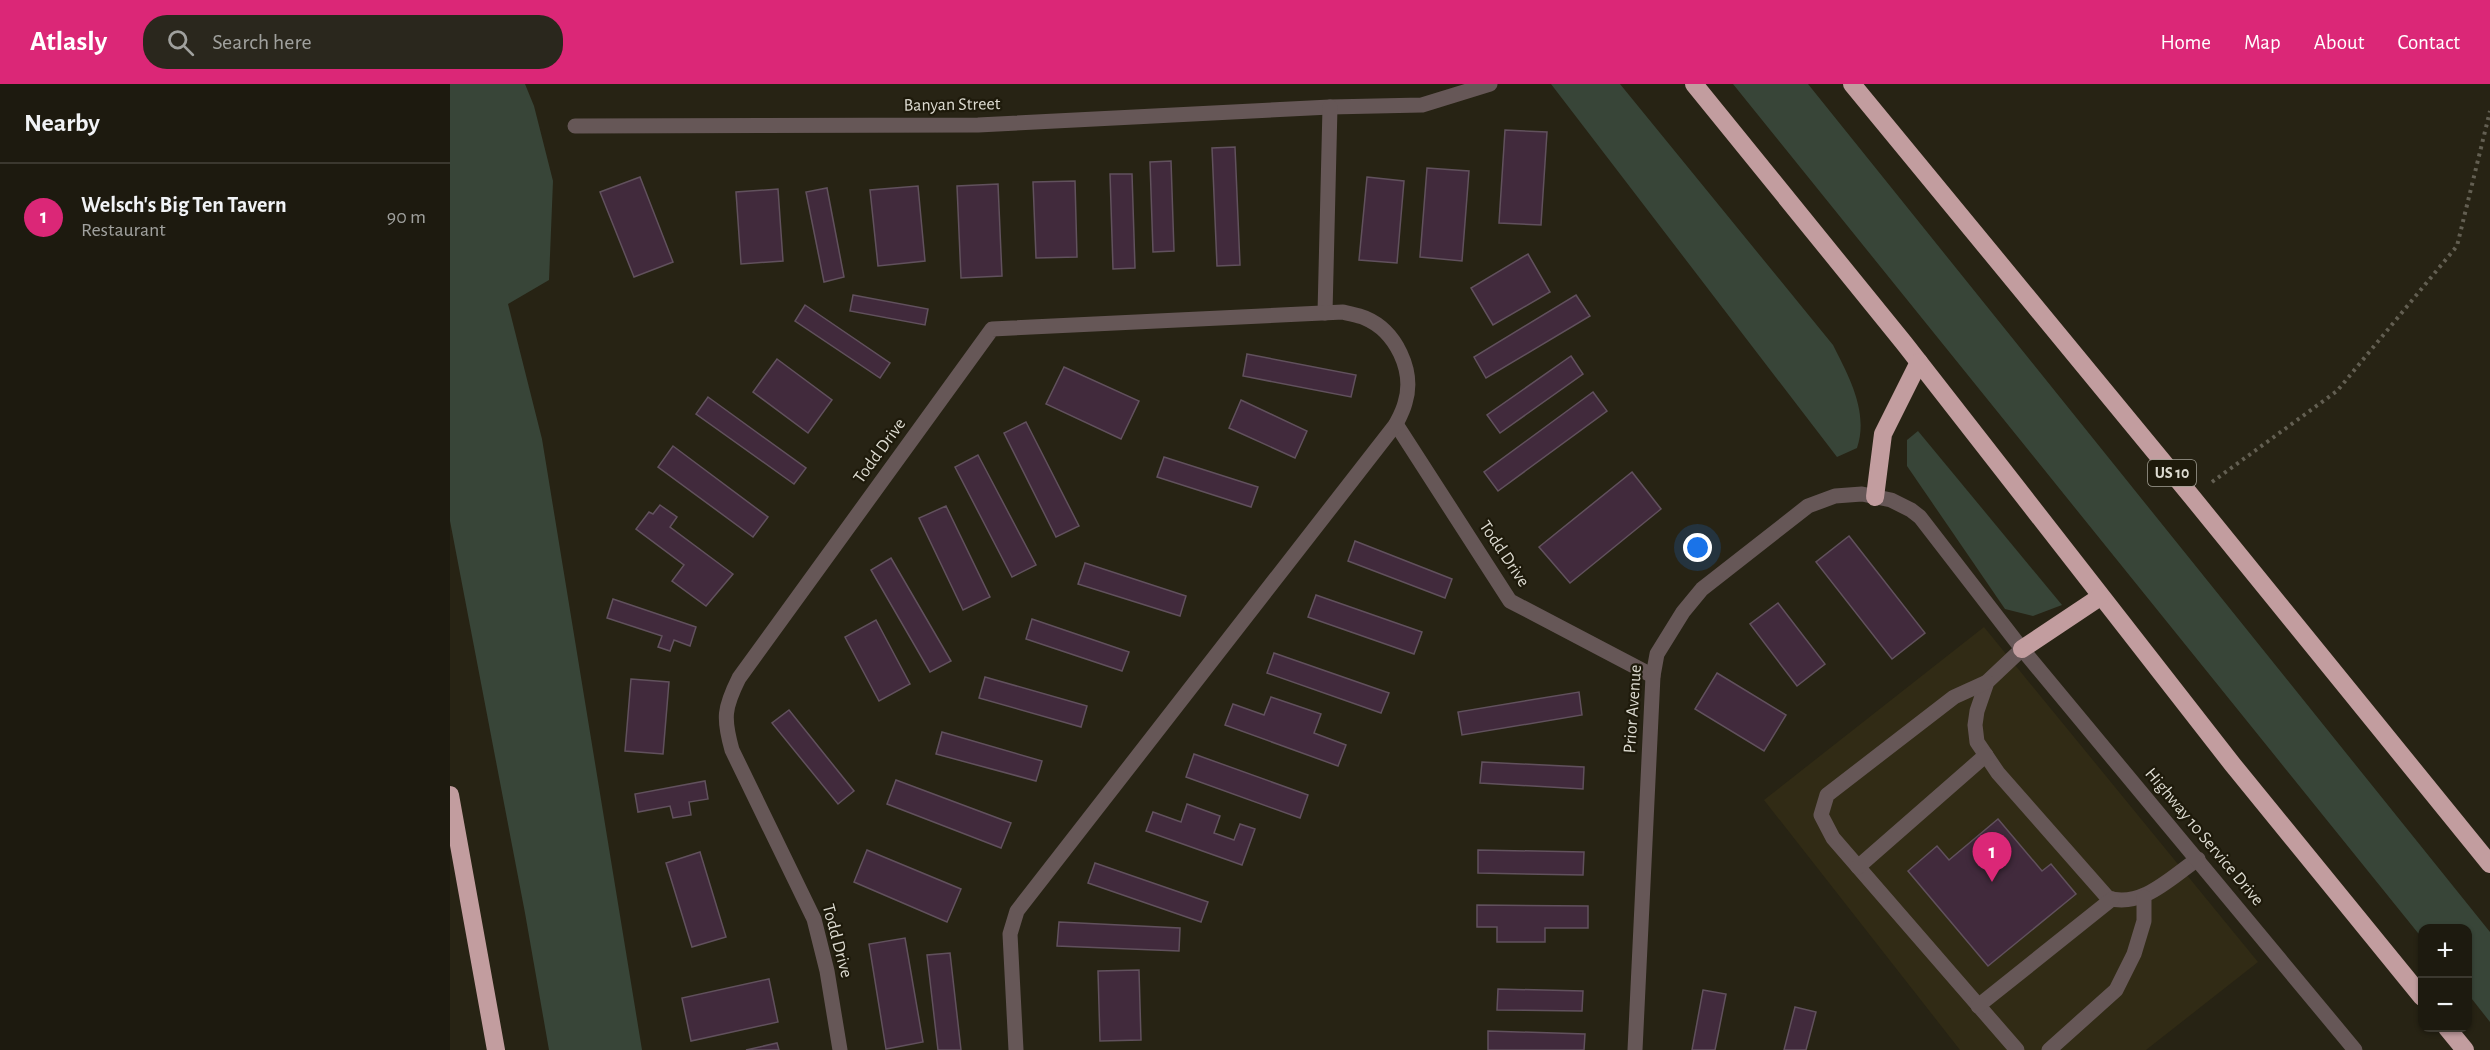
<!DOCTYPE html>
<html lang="en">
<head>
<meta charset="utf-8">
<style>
	body { margin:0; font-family:"Alegreya Sans",sans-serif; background:#2a271d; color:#f1f3f6 }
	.controls { position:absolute; right:18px; bottom:18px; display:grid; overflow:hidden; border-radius:12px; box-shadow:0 2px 4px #0004 }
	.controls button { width:54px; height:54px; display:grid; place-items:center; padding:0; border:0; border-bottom:2px solid #3b382f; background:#1d1a0f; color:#f1f3f6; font:30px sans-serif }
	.you { position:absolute; left:1248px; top:464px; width:21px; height:21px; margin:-15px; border:4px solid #fff; border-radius:50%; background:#1a73e8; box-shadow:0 0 0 9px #1a73e833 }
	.badge { display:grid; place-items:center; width:39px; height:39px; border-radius:50%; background:#db2777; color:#fff; font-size:20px; font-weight:700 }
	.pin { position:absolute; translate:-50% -50px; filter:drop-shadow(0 2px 3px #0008) }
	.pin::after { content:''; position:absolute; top:32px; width:21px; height:18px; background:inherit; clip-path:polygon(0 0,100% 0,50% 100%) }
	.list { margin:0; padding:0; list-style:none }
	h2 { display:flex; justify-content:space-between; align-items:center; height:78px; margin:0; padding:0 24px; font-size:26px }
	h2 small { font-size:20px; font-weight:400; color:#a0a19e }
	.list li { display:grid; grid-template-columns:39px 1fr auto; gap:18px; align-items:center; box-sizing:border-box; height:108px; padding:0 24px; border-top:2px solid #3b382f }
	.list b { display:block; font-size:22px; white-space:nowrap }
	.list p { margin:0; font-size:20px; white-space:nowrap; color:#a0a19e }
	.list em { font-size:20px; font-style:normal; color:#a0a19e }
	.icon { flex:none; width:33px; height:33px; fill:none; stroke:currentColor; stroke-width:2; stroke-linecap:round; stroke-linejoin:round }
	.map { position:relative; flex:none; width:2040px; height:966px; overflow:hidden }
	header { display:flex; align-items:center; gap:36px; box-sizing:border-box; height:84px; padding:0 30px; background:#db2777; color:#fff }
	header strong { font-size:28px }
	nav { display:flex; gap:33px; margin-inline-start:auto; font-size:21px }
	.search { width:420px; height:54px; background:#2a271d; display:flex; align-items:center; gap:15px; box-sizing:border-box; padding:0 21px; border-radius:24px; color:#a0a19e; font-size:22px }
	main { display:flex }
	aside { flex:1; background:#1d1a0f }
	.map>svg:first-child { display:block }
	.built { fill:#312b15 }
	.green { fill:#384538 }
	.building { fill:#412a3c; stroke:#61515d; stroke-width:1.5 }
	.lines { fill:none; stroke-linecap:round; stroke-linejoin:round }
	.path { stroke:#635f52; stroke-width:4; stroke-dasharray:3 4.5; stroke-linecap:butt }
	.lane { stroke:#665757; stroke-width:15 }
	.street { stroke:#665757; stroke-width:15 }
	.highway { stroke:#c29d9f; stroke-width:18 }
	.labels { text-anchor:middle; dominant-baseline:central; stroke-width:4.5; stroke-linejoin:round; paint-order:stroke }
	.shield { fill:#1e1a0b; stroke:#a4a196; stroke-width:1.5 }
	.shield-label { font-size:16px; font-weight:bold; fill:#dddbd1 }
	.street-label { font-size:18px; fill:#dddbd1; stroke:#1e1a0b }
</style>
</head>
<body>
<header>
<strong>Atlasly</strong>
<div class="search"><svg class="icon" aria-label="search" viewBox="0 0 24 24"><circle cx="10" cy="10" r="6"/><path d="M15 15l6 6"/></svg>Search here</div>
<nav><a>Home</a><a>Map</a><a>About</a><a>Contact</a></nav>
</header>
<main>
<aside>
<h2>Nearby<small></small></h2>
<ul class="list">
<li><span class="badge">1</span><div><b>Welsch's Big Ten Tavern</b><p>Restaurant</p></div><em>90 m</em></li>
</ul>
</aside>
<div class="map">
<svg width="2040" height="966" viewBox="0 0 2040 966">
	<rect width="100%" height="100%" fill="#272314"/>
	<polygon class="built" points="1534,543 1808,878 1696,966 1510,966 1314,716"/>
	<g class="green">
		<polygon points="0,0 75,0 84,22 103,97 99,196 58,220 92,355 192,966 99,966 75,829 0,437"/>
		<path d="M1101 0H1170L1383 261C1399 293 1419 328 1407 364L1387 373Z"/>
		<polygon points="1283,0 1358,0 2040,848 2040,938 2018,910 2018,844 1972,844 1972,854"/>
		<polygon points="1468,347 1612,521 1583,532 1555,525 1457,382 1457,356"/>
	</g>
	<g class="building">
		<polygon points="1055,46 1097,48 1091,141 1049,139"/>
		<polygon points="785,63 790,181 767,182 762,64"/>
		<polygon points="721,77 724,167 703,168 700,78"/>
		<polygon points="977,84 1019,87 1012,177 970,173"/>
		<polygon points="660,90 682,90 685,184 663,185"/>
		<polygon points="190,93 223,178 184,193 150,108"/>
		<polygon points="917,93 954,97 947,179 909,176"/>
		<polygon points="625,97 627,173 586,174 583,98"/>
		<polygon points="548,100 552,192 511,194 507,102"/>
		<polygon points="468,102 475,177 428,182 420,106"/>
		<polygon points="377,104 394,193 374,198 356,108"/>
		<polygon points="328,105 333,177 291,180 286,108"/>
		<polygon points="1078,170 1100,208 1043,241 1021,204"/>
		<polygon points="403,211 478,225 475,241 400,227"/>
		<polygon points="1126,211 1140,232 1036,294 1024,273"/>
		<polygon points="355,221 440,279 430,294 345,237"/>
		<polygon points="797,270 906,291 901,313 793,292"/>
		<polygon points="1121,272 1133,290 1050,349 1037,331"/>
		<polygon points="327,275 382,316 358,349 303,308"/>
		<polygon points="614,283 689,317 671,355 596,320"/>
		<polygon points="1143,308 1157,327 1048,407 1034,388"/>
		<polygon points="258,313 356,384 344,400 246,330"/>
		<polygon points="791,316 857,347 845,374 779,344"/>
		<polygon points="576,338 629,442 606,453 554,349"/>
		<polygon points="223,362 318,433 303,453 208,383"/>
		<polygon points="528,371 586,481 562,493 505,383"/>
		<polygon points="714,373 808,403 801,423 707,393"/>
		<polygon points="1182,388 1211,425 1120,499 1089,463"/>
		<polygon points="210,421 227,433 220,443 283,490 256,522 222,497 234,481 186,445 199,428 203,430"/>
		<polygon points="496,422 540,513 513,526 469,434"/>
		<polygon points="1399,452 1475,549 1442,575 1366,478"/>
		<polygon points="905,457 1002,495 995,514 898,477"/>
		<polygon points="441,474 501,577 480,588 421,486"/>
		<polygon points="635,479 736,512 730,532 628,500"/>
		<polygon points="866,511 972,548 964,570 858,533"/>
		<polygon points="163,515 246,543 240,562 224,556 220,567 208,563 212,552 157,534"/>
		<polygon points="1328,519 1375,580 1347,602 1300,540"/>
		<polygon points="582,535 679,568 672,587 576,555"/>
		<polygon points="426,536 460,600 429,617 395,553"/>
		<polygon points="824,569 939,609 931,629 817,589"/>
		<polygon points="1267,589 1336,631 1314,667 1245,625"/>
		<polygon points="535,593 637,622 631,643 529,614"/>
		<polygon points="181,595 219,598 213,670 175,667"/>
		<polygon points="1129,608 1132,631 1012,651 1008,628"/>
		<polygon points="821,613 871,630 864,649 896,661 888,682 775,641 783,620 814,631"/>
		<polygon points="339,626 404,707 388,720 322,639"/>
		<polygon points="492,648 592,677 586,697 486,670"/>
		<polygon points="744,670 858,711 850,734 736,693"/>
		<polygon points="1032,678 1134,683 1133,705 1030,699"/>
		<polygon points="446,696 561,739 551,764 437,720"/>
		<polygon points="255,697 258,715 239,718 241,731 223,734 220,722 188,728 185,710"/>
		<polygon points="737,720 770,732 764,749 784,756 790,740 805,745 792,781 696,747 703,728 731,738"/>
		<polygon points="1548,735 1592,787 1601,780 1626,810 1538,882 1458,787 1487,762 1499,776"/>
		<polygon points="417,766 511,805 497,838 404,798"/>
		<polygon points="1028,766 1134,768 1133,791 1028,789"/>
		<polygon points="250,768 276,853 242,863 216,779"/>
		<polygon points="645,779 758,818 751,838 638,799"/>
		<polygon points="1027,821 1138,822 1138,844 1095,844 1095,858 1047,858 1047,843 1027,843"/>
		<polygon points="609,838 730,844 729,867 607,862"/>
		<polygon points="455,854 473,958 436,965 419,860"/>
		<polygon points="500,869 511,966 488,966 477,871"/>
		<polygon points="689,886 691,956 650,957 648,887"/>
		<polygon points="319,895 328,938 241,957 232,914"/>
		<polygon points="1048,905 1133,907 1132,927 1047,926"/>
		<polygon points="1253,906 1276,910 1265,966 1242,966"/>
		<polygon points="1345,923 1366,928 1356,966 1334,966"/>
		<polygon points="1038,947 1135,950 1134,966 1038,966"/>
		<polygon points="327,959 329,966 296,966"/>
	</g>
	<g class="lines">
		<polyline class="path" points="1762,398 1887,307 2007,162 2040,27"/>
		<g class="lane">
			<path d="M1572 565 1537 598 1527 627 1525 641 1527 658 1548 689 1658 814C1693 824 1721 793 1748 775"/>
			<polyline points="1537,598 1504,613 1377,711 1371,731 1383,754 1567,966"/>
			<polyline points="1408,783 1536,671"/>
			<polyline points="1528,922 1662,815"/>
			<polyline points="1599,966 1666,906 1684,870 1694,837 1694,813"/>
		</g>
		<g class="street">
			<polyline points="125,42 528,41 880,23 972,21 1040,0"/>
			<polyline points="875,229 880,23"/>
			<polyline points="946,340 1060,517 1203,592"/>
			<path d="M390 966 377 887 364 835 282 666C273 634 274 624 289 594L542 245 893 228C900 230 908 231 915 234 946 247 965 287 955 319 953 327 949 334 946 340L567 827 560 850 566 966"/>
			<polyline points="1185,966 1203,592 1207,570 1233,528 1252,505 1358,422 1385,412 1412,410 1441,416 1461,426 1470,433 1572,565 1905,966"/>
		</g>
		<g class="highway">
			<polyline points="1244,0 1454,259 1783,681 1972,913"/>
			<polyline points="1402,0 1742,413 2040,780"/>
			<polyline points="1425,413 1433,350 1469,278"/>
			<polyline points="1572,565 1650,513"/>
			<polyline points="0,711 46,966"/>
			<polyline points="1997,944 2015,966"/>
		</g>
	</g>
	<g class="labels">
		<rect class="shield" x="1698" y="376" width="48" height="26" rx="4.5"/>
		<g class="shield-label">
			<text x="1722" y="389">US 10</text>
		</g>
		<g class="street-label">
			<text transform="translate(502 21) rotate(-1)">Banyan Street</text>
			<text transform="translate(430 367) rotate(-54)">Todd Drive</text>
			<text transform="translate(1054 470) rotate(56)">Todd Drive</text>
			<text transform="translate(1183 625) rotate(-86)">Prior Avenue</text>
			<text transform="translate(1754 753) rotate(50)">Highway 10 Service Drive</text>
			<text transform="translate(387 857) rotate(75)">Todd Drive</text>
		</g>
	</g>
</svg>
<div class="controls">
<button>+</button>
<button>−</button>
</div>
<div class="you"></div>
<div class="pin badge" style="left:1542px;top:798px">1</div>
</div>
</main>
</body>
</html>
